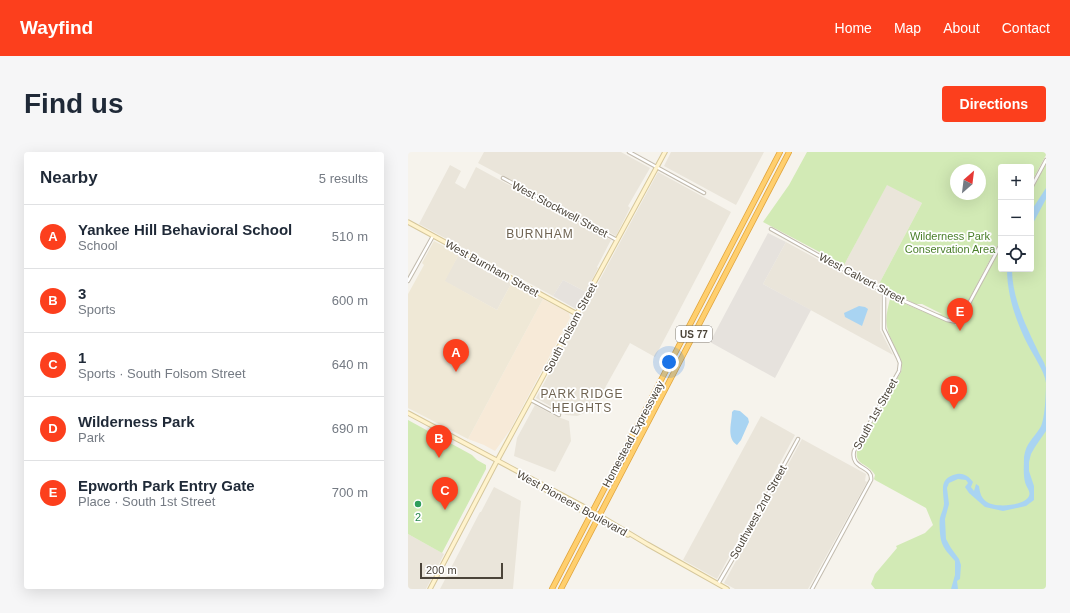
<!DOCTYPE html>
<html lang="en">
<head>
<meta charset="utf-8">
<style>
	body { margin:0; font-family:Arial,sans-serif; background:#f6f6f7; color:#1f2937 }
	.controls { position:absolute; right:12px; top:12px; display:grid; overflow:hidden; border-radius:4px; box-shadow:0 4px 16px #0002 }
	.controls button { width:36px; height:36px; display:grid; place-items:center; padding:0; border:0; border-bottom:1px solid #e0e1e3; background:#fff; color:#1f2937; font:20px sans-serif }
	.compass { position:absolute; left:542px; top:12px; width:36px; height:36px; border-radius:50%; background:#fff; box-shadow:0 4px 16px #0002; rotate:28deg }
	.scale { position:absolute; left:12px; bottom:10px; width:83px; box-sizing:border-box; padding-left:4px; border:2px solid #4b4439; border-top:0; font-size:11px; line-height:14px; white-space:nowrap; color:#4b4439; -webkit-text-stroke:3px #fff; paint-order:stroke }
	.you { position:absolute; left:261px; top:210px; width:14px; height:14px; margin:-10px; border:3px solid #fff; border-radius:50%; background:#1a73e8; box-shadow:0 0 0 6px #1a73e833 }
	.badge { display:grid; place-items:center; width:26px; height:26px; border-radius:50%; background:#fc3f1d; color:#fff; font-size:13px; font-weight:700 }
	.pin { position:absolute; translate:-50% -33px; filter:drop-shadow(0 1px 2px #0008) }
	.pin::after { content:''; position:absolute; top:21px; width:14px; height:12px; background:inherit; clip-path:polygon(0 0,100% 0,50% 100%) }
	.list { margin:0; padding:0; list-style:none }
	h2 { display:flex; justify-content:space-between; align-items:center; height:52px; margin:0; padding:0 16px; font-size:17px }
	h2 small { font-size:13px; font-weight:400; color:#747a83 }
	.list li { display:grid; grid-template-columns:26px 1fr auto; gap:12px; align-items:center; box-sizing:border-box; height:64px; padding:0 16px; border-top:1px solid #e0e1e3 }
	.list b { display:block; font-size:15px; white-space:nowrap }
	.list p { margin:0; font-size:13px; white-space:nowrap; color:#747a83 }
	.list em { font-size:13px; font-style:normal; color:#747a83 }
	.icon { flex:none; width:22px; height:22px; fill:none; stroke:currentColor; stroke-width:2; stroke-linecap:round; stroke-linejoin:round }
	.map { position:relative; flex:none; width:638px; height:437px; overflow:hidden; border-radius:4px }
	header { display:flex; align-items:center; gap:24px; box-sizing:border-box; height:56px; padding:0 20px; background:#fc3f1d; color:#fff }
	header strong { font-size:19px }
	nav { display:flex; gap:22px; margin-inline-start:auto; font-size:14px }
	.intro { display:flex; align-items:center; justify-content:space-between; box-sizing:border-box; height:96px; padding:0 24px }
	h1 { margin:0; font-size:28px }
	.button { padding:10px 18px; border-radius:4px; background:#fc3f1d; color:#fff; font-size:14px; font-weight:700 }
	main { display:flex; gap:24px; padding:0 24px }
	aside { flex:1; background:#fff; border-radius:4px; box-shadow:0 4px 16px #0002 }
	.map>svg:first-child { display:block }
	.residential { fill:#eae5da }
	.commercial { fill:#f7ead8 }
	.industrial { fill:#e6e2dd }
	.education { fill:#efe8d6 }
	.green { fill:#d2eab5; fill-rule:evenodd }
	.water { fill:#a9d4f2 }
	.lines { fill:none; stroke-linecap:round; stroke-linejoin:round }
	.street-casing { stroke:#c2bbae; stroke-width:4.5 }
	.secondary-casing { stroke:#d6c79b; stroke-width:5.5 }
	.highway-casing { stroke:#e0a43c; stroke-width:6 }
	.street { stroke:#fff; stroke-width:2.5 }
	.secondary { stroke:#fff3cd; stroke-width:3.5 }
	.highway { stroke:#ffcf6e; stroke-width:4.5 }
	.leisure-dot { fill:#2e9e5b; stroke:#fff; stroke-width:1.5 }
	.labels { text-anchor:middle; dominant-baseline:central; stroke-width:3.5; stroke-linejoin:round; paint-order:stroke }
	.shield { fill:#fff; stroke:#817c74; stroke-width:1 }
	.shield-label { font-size:10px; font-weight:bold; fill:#4b4439 }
	.street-label { font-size:11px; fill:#4b4439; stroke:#fff }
	.park-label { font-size:11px; fill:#4a7f2a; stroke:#fff }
	.leisure-label { font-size:11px; fill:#27864d; stroke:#fff }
	.neighbourhood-label { font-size:12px; letter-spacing:1px; fill:#6e6250; stroke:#fff }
</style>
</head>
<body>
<header>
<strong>Wayfind</strong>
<nav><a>Home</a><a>Map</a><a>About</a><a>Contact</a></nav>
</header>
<div class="intro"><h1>Find us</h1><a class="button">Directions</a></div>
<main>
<aside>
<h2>Nearby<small>5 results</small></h2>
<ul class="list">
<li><span class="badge">A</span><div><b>Yankee Hill Behavioral School</b><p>School</p></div><em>510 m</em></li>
<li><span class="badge">B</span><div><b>3</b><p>Sports</p></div><em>600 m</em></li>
<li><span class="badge">C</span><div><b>1</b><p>Sports · South Folsom Street</p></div><em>640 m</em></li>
<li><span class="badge">D</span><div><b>Wilderness Park</b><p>Park</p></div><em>690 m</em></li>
<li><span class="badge">E</span><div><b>Epworth Park Entry Gate</b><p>Place · South 1st Street</p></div><em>700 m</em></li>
</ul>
</aside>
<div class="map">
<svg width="638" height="437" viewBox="0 0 638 437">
	<rect width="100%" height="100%" fill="#f6f3ec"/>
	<g class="residential">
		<polygon points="76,0 213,0 242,16 220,54 222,56 208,84 70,11"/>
		<polygon points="263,0 356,0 328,53 256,14"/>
		<polygon points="42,13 53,19 47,31 57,37 68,15 203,88 189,115 190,116 178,140 155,128 145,144 11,72"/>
		<polygon points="250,20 323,60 247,205 222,191 188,252 181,259 169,264 158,263 128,246"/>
		<polygon points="479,32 514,51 471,132 436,113"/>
		<polygon points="378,90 473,142 472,178 485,203 355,132"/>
		<polygon points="51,102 104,130 89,158 36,129"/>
		<polygon points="127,253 145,263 161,269 163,289 147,320 106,304 109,286"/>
		<polygon points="353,264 387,283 309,427 275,408"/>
		<polygon points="394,287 458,322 457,329 459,330 400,437 327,437 316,431"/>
		<polygon points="86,335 113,349 105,437 32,437 72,360 73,360"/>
		<polygon points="0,382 36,402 18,437 0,437"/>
	</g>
	<polygon class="commercial" points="135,147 161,161 162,166 102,278 87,299 76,293 60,287"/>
	<g class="industrial">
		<polygon points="360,81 378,90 355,132 403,158 367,226 302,190"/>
		<polygon points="155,128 178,140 168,157 145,144"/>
	</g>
	<polygon class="education" points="26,89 51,102 37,129 89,158 104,130 135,147 60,287 0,256 0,142 16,113 14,111"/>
	<g class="green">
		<path d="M399 0H638V3L623 31V15H593V87L556 157 549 163 552 164 547 173H551L593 96V117H623V40L638 12V437H467L463 432 467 422 489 396 488 394 517 381 525 373 518 356 467 328 466 327 467 323C460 310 444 314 450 295L493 220C497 207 481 189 479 175 477 166 480 155 482 147H486L516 160 534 162 514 152H507L471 132 514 51 479 33 436 113 355 70 381 33ZM548 18H572V42H548Z"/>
		<polygon points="0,268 64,303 69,308 78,313 78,317 34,401 0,382"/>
	</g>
	<g class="water">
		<polygon points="638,36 638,47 623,75 623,59"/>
		<path d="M599 117H604C604 145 617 172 629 197 632 204 636 209 638 216V279L627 295 623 302 621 310V319L626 334V348L618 354 595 359 577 355 561 341 557 335 560 331 558 328 550 327 541 331 539 336 541 352 537 367 538 387 543 396 551 407 553 413 552 427 549 429 550 437H543L547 423V409C542 403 535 397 533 388 532 384 531 371 532 366 533 362 536 356 536 351 535 337 531 326 549 322 557 321 561 325 565 330L563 335 566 339 568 332 571 334C572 341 573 346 579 350 587 356 617 354 621 344 623 339 618 335 617 330 615 322 616 313 616 305 618 291 625 287 632 276 637 269 638 241 638 231 637 220 625 203 620 193 608 170 599 143 599 117Z"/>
		<polygon points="451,154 457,155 460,157 454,174 437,165 436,161"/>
		<path d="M326 258 332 259 340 266 341 270 333 288 329 293C318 286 324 270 324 260Z"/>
	</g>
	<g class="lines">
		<defs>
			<g id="street">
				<polyline points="221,0 296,41"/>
				<polyline points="95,26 209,88"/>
				<polyline points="623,36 638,8"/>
				<polyline points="363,77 476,140 539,168 549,170 558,157 593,92"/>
				<polyline points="0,129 25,84"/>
				<polyline points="123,248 151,263"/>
				<polyline points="310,432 328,401 390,287"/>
				<path d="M404 437 463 328C465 313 442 318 446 299L491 219 492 211 490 206 476 177V140"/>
			</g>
			<g id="secondary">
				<polyline points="0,70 169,162"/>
				<polyline points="0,261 184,359 239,392 319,437"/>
				<polyline points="126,331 197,372 220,383"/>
				<polyline points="22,437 89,309 257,0"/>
			</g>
			<g id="highway">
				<polyline points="144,437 372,0"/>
				<polyline points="153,437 381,0"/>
			</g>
		</defs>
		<use href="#street" class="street-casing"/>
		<use href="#secondary" class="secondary-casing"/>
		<use href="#highway" class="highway-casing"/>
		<use href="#street" class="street"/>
		<use href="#secondary" class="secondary"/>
		<use href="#highway" class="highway"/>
	</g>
	<circle class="leisure-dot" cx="10" cy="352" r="4"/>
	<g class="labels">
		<rect class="shield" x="268" y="174" width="36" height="16" rx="3"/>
		<g class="shield-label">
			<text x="286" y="182">US 77</text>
		</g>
		<g class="street-label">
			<text transform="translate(152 57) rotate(28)">West Stockwell Street</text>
			<text transform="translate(84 116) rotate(29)">West Burnham Street</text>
			<text transform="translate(454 126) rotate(28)">West Calvert Street</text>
			<text transform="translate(162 176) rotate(-62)">South Folsom Street</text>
			<text transform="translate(467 262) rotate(-61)">South 1st Street</text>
			<text transform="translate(225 282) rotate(-62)">Homestead Expressway</text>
			<text transform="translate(164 351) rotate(29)">West Pioneers Boulevard</text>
			<text transform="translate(350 360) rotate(-61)">Southwest 2nd Street</text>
		</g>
		<g class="park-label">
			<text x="542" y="84">Wilderness Park<tspan x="542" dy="13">Conservation Area</tspan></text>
		</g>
		<g class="leisure-label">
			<text x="10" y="365">2</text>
		</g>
		<g class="neighbourhood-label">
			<text x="132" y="82">BURNHAM</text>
			<text x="174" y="242">PARK RIDGE<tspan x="174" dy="14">HEIGHTS</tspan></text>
		</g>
	</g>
</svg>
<div class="controls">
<button>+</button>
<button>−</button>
<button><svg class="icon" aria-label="locate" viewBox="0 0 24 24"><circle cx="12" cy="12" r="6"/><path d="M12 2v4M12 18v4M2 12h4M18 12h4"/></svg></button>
</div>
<svg class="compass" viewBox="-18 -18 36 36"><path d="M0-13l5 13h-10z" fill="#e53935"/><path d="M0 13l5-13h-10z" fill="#747a83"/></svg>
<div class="scale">200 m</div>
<div class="you"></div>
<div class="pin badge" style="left:48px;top:220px">A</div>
<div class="pin badge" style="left:31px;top:306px">B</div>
<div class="pin badge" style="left:37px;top:358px">C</div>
<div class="pin badge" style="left:546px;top:257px">D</div>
<div class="pin badge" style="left:552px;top:179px">E</div>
</div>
</main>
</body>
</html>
